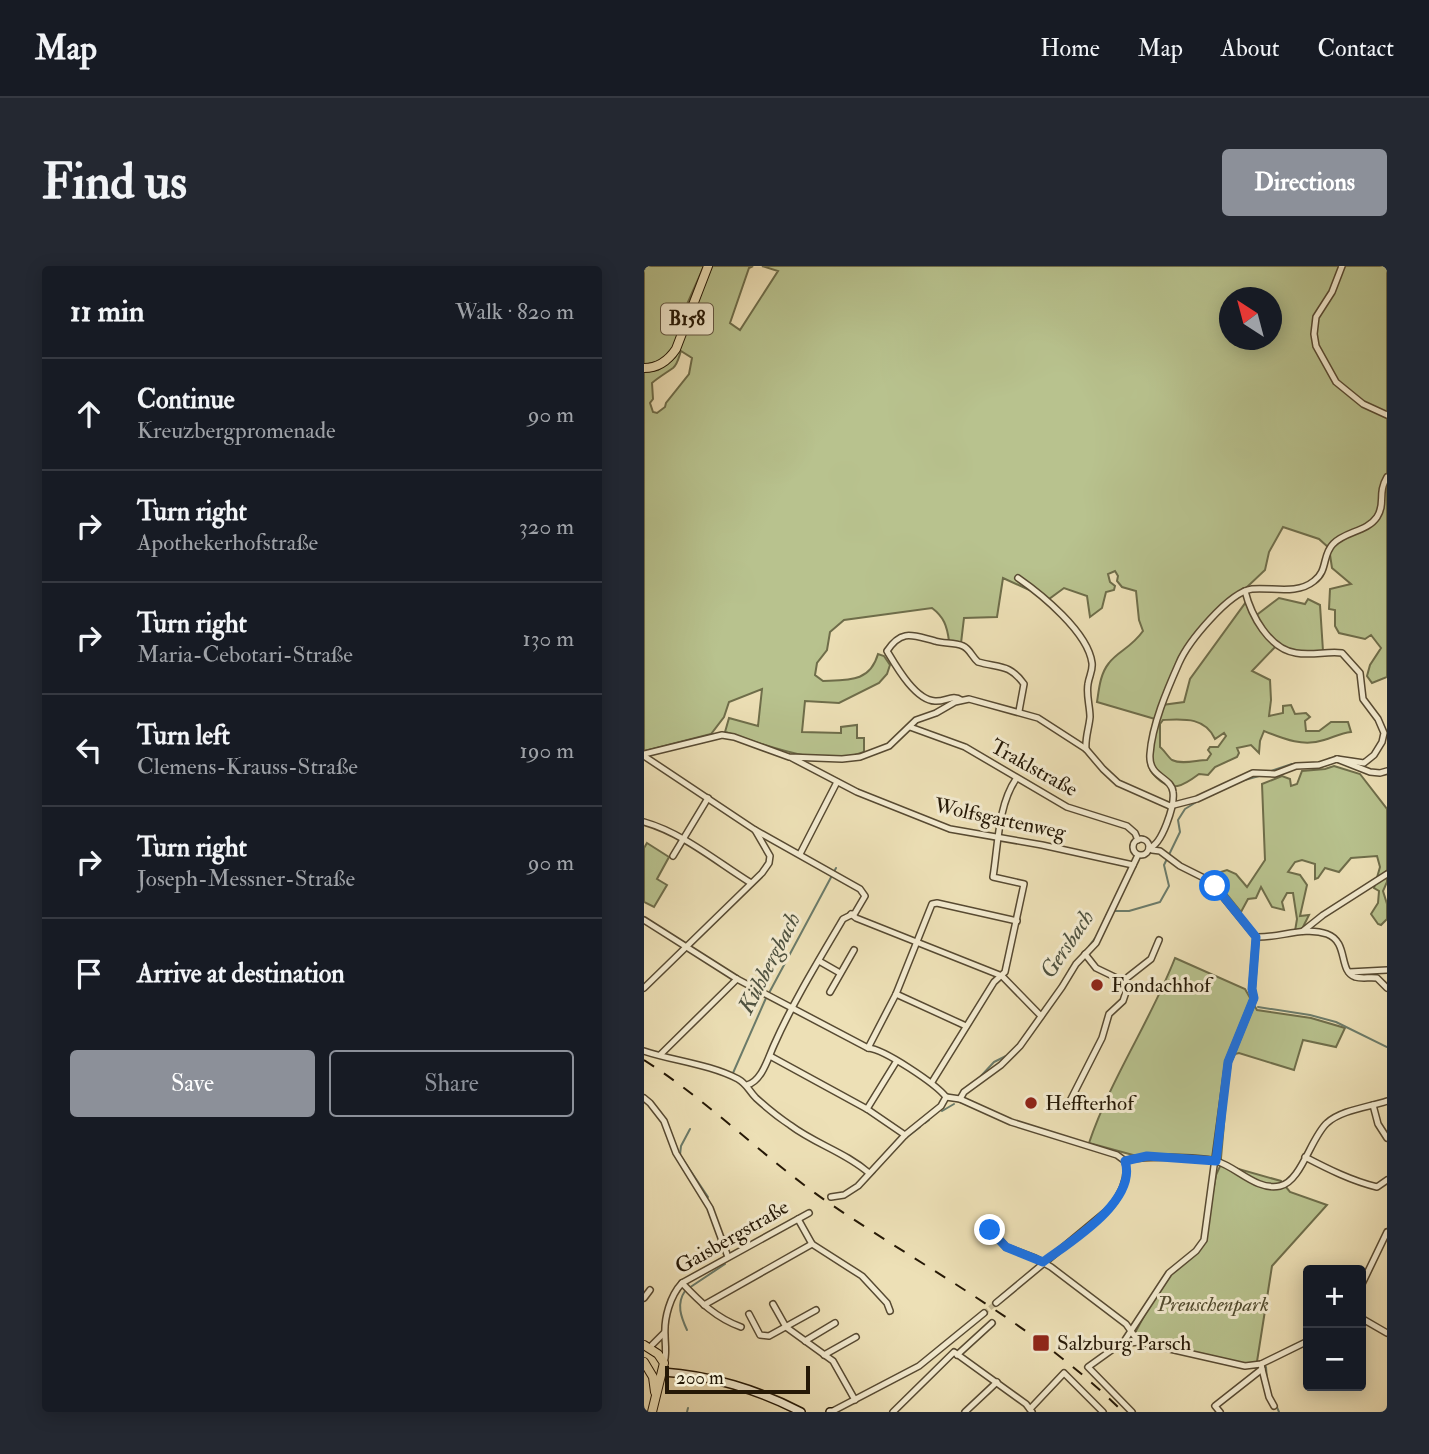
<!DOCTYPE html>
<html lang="en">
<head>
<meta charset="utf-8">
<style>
	body { margin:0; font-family:"IM FELL Double Pica",serif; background:#242831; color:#f1f3f6 }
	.controls { position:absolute; right:21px; bottom:21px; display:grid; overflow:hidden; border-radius:7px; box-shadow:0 4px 18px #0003 }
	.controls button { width:63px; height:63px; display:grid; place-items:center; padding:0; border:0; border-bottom:2px solid #363941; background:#171b24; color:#f1f3f6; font:35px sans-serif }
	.compass { position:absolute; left:575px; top:21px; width:63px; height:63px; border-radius:50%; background:#171b24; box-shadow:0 4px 18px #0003; rotate:324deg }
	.scale { position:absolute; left:21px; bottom:18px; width:145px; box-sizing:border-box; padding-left:7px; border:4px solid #251806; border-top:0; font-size:19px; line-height:24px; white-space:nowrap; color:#251806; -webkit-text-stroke:5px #f3ebd0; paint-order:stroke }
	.stop { position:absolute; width:21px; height:21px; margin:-16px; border:5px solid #1a73e8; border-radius:50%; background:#fff }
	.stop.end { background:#1a73e8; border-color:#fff; box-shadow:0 2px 7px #0008 }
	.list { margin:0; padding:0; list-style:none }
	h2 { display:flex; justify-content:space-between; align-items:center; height:91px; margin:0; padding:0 28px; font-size:30px }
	h2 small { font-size:23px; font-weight:400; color:#9ea1a6 }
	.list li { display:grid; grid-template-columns:46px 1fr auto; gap:21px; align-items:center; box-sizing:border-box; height:112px; padding:0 28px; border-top:2px solid #363941 }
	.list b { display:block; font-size:26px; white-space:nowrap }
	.list p { margin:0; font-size:23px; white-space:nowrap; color:#9ea1a6 }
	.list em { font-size:23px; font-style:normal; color:#9ea1a6 }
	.actions { display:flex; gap:14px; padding:21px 28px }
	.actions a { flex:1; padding:16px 0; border:2px solid #8c9099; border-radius:7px; text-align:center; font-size:24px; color:#8c9099 }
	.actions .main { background:#8c9099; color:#fff }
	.icon { flex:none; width:38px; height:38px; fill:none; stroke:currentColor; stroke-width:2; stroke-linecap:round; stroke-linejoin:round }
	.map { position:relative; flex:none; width:743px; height:1146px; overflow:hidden; border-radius:7px }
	header { display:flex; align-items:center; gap:42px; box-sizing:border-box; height:98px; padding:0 35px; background:#171b24; border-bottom:2px solid #363941 }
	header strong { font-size:33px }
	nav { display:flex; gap:38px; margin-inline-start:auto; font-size:24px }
	.intro { display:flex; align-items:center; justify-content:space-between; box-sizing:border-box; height:168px; padding:0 42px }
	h1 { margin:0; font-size:49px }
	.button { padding:18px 32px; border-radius:7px; background:#8c9099; color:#fff; font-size:24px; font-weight:700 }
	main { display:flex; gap:42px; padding:0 42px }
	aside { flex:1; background:#171b24; border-radius:7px; box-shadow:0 4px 18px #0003 }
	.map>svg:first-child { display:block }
	.green { fill:#b8c28e; stroke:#6e6d4a; stroke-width:2; fill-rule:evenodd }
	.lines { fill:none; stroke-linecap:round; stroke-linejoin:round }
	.stream { stroke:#6b7b6a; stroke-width:2 }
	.street-tunnel { stroke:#c5b893; stroke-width:5; stroke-dasharray:5 2.5; stroke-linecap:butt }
	.street-casing { stroke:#574a32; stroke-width:8 }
	.secondary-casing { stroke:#251806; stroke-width:10 }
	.primary-casing { stroke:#251806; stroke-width:10 }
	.street { stroke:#f3ebd0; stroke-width:5 }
	.secondary { stroke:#f3ebd0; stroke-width:7 }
	.primary { stroke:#ede0b6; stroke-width:8 }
	.rail { stroke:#251806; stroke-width:2; stroke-dasharray:12 12; stroke-linecap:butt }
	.route { stroke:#1a73e8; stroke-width:9 }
	.poi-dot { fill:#8f2418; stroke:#f3ebd0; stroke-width:2.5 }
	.labels { text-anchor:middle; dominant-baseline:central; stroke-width:6; stroke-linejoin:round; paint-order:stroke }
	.shield { fill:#f3ebd0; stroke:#635743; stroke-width:2 }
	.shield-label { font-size:19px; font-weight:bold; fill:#251806 }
	.street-label { font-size:21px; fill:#251806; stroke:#f3ebd0 }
	.poi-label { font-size:21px; fill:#251806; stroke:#f3ebd0; text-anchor:start }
	.park-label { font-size:21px; font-style:italic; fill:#514b2f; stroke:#f3ebd0 }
	.water-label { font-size:23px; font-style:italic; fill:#4e5240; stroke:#f3ebd0 }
</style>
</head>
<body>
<header>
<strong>Map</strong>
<nav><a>Home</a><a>Map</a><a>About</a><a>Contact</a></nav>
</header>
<div class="intro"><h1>Find us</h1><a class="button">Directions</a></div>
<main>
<aside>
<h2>11 min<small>Walk · 820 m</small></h2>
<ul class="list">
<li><svg class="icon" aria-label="ahead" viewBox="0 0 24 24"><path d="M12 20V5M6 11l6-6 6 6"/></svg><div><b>Continue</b><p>Kreuzbergpromenade</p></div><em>90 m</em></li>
<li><svg class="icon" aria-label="right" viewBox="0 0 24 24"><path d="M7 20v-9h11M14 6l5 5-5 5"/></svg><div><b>Turn right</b><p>Apothekerhofstraße</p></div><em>320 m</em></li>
<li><svg class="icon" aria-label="right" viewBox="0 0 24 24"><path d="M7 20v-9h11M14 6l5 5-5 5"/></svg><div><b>Turn right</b><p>Maria-Cebotari-Straße</p></div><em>130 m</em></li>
<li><svg class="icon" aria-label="left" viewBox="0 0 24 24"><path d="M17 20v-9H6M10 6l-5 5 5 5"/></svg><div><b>Turn left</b><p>Clemens-Krauss-Straße</p></div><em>190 m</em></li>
<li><svg class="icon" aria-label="right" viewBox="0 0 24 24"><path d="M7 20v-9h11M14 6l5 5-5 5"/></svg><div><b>Turn right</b><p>Joseph-Messner-Straße</p></div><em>90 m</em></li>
<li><svg class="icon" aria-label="arrive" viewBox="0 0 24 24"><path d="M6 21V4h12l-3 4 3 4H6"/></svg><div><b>Arrive at destination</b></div></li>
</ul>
<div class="actions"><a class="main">Save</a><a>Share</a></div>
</aside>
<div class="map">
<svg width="743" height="1146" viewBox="0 0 743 1146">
	<rect width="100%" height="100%" fill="#ede0b6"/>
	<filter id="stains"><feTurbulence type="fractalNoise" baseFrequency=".00286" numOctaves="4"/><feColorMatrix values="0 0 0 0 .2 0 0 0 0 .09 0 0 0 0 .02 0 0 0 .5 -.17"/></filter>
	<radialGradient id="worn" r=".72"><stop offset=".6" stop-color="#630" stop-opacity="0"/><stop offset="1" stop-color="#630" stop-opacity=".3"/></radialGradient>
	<g class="green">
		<polygon points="2,0 60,0 40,45 40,57 28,84 16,95 0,99 0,4"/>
		<path d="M68 0H109L105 2 86 57 96 64 134 5 118 0H743V411L728 417 723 410 726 399 737 382 727 369 721 373 695 367 691 360V344L685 343 686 323 707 318 688 302 685 282 675 273 639 261 625 286 621 304 602 322 589 330 539 385 518 439 540 436 546 413 602 336 610 351 635 332 661 338 664 333 676 339 679 385 662 387 632 380 608 405 626 414 627 434 625 450 639 447V440L647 439 651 448 662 447 666 451 661 455 662 465H675L687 456H704L707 466C697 467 690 471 680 474 659 481 640 473 620 465L616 475 615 487 607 479 593 482 595 487 593 491 571 501 564 509 555 508C539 520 528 527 512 511 508 507 505 503 504 497 503 483 509 466 511 453L453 436C455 423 456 408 465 397 474 385 487 382 499 365L495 354 492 325 478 321 473 315 474 310 471 305 464 308 466 316 471 320 470 324 462 326 458 342 446 351 443 330 420 322 405 333 359 312 353 351 320 352 317 377 305 375C303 360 300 351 288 342L200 354 186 366 183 384 173 397 171 409 179 415C205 414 226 416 234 388L240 390 246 399 243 408 235 417 195 437 161 435 158 466 197 467V461L213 459V472H220V486C175 503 124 479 81 466L85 452 114 460 118 423 85 436 80 451 67 468 0 485V106L14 104 31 91ZM586 32H628V74H586ZM37 85 48 92 45 108 22 137 21 141 13 147 9 146 6 137 9 133 8 117C15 111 22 107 29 102 34 98 35 90 37 85ZM519 454C540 453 561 451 571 473L580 467 582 470 574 481H566L564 484 567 488 563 494C553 494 538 499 528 494 524 491 520 484 516 481V458Z"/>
		<polygon points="690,500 716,508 743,543 743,616 739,625 743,638 743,653 737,659 734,658 727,648 734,637 735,625 730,622 736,601 733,590 707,592 695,606 681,602 674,612 671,613 671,598 658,594 651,596 644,606 656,609 663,619 656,650 665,649 657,665 651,665 653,653 649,627 643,627 638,636 640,644 628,641 617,621 612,632 604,633 597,646 567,609 583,604 592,608 603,621 621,594 618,518 638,510 646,513 647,520 653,518 658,505 681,503"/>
		<polygon points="3,577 25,591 13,613 23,619 10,641 0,636 0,582"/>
		<path d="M531 692 601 723 613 744 667 752 701 762 692 781 659 774 650 804 595 787 591 788 585 800 577 892 538 895 500 892 445 877C467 812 506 756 531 692Z"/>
		<polygon points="577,898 637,915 646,926 683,939 628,1000 612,1102 498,1076 492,1072 492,1065 516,1020 560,974 572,909"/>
	</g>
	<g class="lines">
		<g class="stream">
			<polyline points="684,493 693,491 710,493"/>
			<polyline points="627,505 648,498 669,497"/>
			<polyline points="597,515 615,510"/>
			<polyline points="469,645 485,645 516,636 525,620 520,599 536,566 534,554 541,543 554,535"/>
			<polyline points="458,659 464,646"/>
			<polyline points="445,680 452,671"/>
			<polyline points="425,704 439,687"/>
			<polyline points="125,727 192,602"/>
			<polyline points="614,741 666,749 692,756 743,781"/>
			<polyline points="384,765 413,724"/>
			<polyline points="89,807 122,732"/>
			<polyline points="337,810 350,796 362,790"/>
			<polyline points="298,845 310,838"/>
			<polyline points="281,857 285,854"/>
			<polyline points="46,863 37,880 36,889 64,931"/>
			<polyline points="262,872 276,861"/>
			<polyline points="219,918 231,906"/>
			<polyline points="45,1022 81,998"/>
			<path d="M41 1025C32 1038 37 1051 43 1064"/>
			<polyline points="622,1101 623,1114"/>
			<polyline points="632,1139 635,1146"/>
			<polyline points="43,1146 44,1142"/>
		</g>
		<polyline class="street-tunnel" points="340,1047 352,1037"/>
		<defs>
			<g id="street">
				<polyline points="698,0 688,26 672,51 670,68 672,80 692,116 719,138 743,149"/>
				<path d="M374 312C397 328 444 366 448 397 449 405 445 410 444 418 442 429 446 440 446 451 445 462 441 472 442 483"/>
				<path d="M601 325C607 349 625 383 652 387 668 390 683 385 698 387L716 407 719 433 734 453 740 467 738 476 730 489 720 497 693 493"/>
				<path d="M317 434C309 428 301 436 291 435 271 434 252 400 243 385 258 362 270 370 291 375 300 378 310 376 319 380 326 383 328 391 334 396 354 402 365 397 380 418L375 445"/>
				<polyline points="266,461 321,481 423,541 483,560 491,567 494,574"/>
				<polyline points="0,488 78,469 90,471 145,491 198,493 216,491 245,480 272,454 292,447 311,436 325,433 394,452 442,483 459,503 474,517 526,540"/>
				<polyline points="0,490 111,564 126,590 125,597 118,607 0,722"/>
				<polyline points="148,492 213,526 306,563 398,579 489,599"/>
				<polyline points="526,540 553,533 609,507 631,508 652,500 675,499 693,493 726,506 736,507 743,505"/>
				<path d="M0 556C39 567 73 596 107 617"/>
				<circle cx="497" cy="581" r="8"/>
				<path d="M505 582C518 579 531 539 529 526 527 510 504 512 506 488 508 459 523 424 535 397 544 376 585 326 608 323 628 321 653 329 670 315 684 305 678 289 689 278 701 265 723 266 733 251 742 237 733 228 743 211"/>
				<path d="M508 584 516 585 536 600 566 615 612 671C635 672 661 660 683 668 705 676 694 705 711 711 718 713 726 711 733 712L743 722"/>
				<polyline points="156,588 193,516"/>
				<polyline points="29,590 64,532"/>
				<polyline points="207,648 212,652 358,710 397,750"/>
				<path d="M0 654 93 713 224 782C240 783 292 818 302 831"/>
				<polyline points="659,665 679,649 743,608"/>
				<polyline points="175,695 196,707"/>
				<polyline points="705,706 743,704"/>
				<polyline points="479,715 507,693 515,674"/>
				<polyline points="186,726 210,684"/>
				<polyline points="252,728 322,760"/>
				<polyline points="224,782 252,728 288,638 293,637 373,655"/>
				<path d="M0 785C30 795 65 798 94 813 103 818 105 825 112 832 123 842 134 851 146 859 171 878 201 886 225 907"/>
				<polyline points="16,789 93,713"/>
				<polyline points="126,790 223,843 261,869"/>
				<path d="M288 816 350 716 361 706 380 618 349 611C354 580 354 539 372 513"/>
				<path d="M103 819C118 815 124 792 130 779 149 736 175 694 199 653L211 647 221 630 216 623 111 564"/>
				<polyline points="302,831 316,833 367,856 473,889 481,895"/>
				<polyline points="0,832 6,837 20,855 32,887 66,942 84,991"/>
				<polyline points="316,833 320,826 357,799 376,780 418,721 432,698 452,677 494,589"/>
				<polyline points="729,839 734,858 743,872"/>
				<polyline points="428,840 430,837 426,835 458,772 465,748 479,735 482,726 479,715 452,702 441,688"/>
				<polyline points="223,843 252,796"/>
				<path d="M661 891C684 903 708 915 733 921L743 914"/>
				<path d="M481 895C496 889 555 891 572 895 593 901 612 925 636 920 657 916 667 871 683 857 697 844 725 841 743 835"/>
				<polyline points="187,931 200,929 214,920 261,869 297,840 302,831"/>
				<polyline points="154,953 168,978 218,1010 243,1037 246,1045"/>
				<polyline points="340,956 362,981 391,992 407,1001 482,1058 494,1075"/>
				<path d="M38 1017C56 1036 72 1052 97 1061"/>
				<polyline points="717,1020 743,966"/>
				<polyline points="0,1032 6,1024"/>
				<path d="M352 1037 465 943C476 930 486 911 481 895"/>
				<polyline points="129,1038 142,1061 189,1095 211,1134"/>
				<polyline points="60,1039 168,978"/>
				<polyline points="105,1048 116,1069 125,1070 172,1044"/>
				<polyline points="717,1052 743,1067"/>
				<polyline points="161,1075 191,1057"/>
				<polyline points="479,1077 525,1007 552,985 560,974 584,796 610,732 608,723 612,671"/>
				<polyline points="5,1082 20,1067"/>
				<polyline points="180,1089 212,1071"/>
				<polyline points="313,1089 348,1057"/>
				<path d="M20 1097C23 1088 21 1079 21 1069 20 1052 26 1030 38 1017L165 947"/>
				<polyline points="618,1103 625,1131 630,1140"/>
				<polyline points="386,1143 420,1107 459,1146"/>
				<polyline points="187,1146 275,1100 340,1047"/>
				<polyline points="249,1146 310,1086 382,1138 388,1146"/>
				<polyline points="321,1146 353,1116"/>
				<polyline points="488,1146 444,1101 476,1078 495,1076 601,1100 617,1098 664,1075"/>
				<polyline points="576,1146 571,1140 618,1103 617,1098"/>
			</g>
			<g id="secondary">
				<path d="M19 1106C66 1109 115 1124 157 1146"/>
				<polyline points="186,1146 187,1146"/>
			</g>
			<g id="primary">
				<path d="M0 102C14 102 24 95 32 83L64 0"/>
				<polyline points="0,1079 14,1088 20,1097 8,1146"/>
				<polyline points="0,1096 9,1111 11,1126"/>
			</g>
		</defs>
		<use href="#street" class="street-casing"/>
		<use href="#secondary" class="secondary-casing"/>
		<use href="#primary" class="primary-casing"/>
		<use href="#street" class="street"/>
		<use href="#secondary" class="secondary"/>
		<use href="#primary" class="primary"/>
		<path class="rail" d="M0 794C66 836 121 893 185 937 285 1005 393 1060 479 1146"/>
	</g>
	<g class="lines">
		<path class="route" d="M346 964 362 981 399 996C426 976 494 935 481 895L503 890 572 895 584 796 610 732 608 723 612 671 571 620"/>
	</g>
	<g class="poi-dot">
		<circle cx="453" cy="719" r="7"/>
		<circle cx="387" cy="837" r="7"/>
		<rect x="388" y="1068" width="18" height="18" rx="3.5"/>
	</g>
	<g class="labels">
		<rect class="shield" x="17" y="37.5" width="52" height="31" rx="5"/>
		<g class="shield-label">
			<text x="43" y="53">B158</text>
		</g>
		<g class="street-label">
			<text transform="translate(390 502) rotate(29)">Traklstraße</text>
			<text transform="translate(356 553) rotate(12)">Wolfsgartenweg</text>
			<text transform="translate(88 971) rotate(-30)">Gaisbergstraße</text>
		</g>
		<g class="poi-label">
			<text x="467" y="719">Fondachhof</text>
			<text x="401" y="837">Heffterhof</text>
			<text x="413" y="1077">Salzburg Parsch</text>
		</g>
		<g class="park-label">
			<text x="569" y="1038">Preuschenpark</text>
		</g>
		<g class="water-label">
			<text transform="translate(423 678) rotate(-56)">Gersbach</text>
			<text transform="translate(125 697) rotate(-63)">Kühbergbach</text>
		</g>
	</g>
	<rect width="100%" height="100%" filter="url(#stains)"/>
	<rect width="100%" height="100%" fill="url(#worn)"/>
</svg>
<div class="controls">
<button>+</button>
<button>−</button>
</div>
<svg class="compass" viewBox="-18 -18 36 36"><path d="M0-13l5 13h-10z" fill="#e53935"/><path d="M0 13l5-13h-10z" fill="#9ea1a6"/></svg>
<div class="scale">200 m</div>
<div class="stop" style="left:571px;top:620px"></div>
<div class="stop end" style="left:346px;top:964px"></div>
</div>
</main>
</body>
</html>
